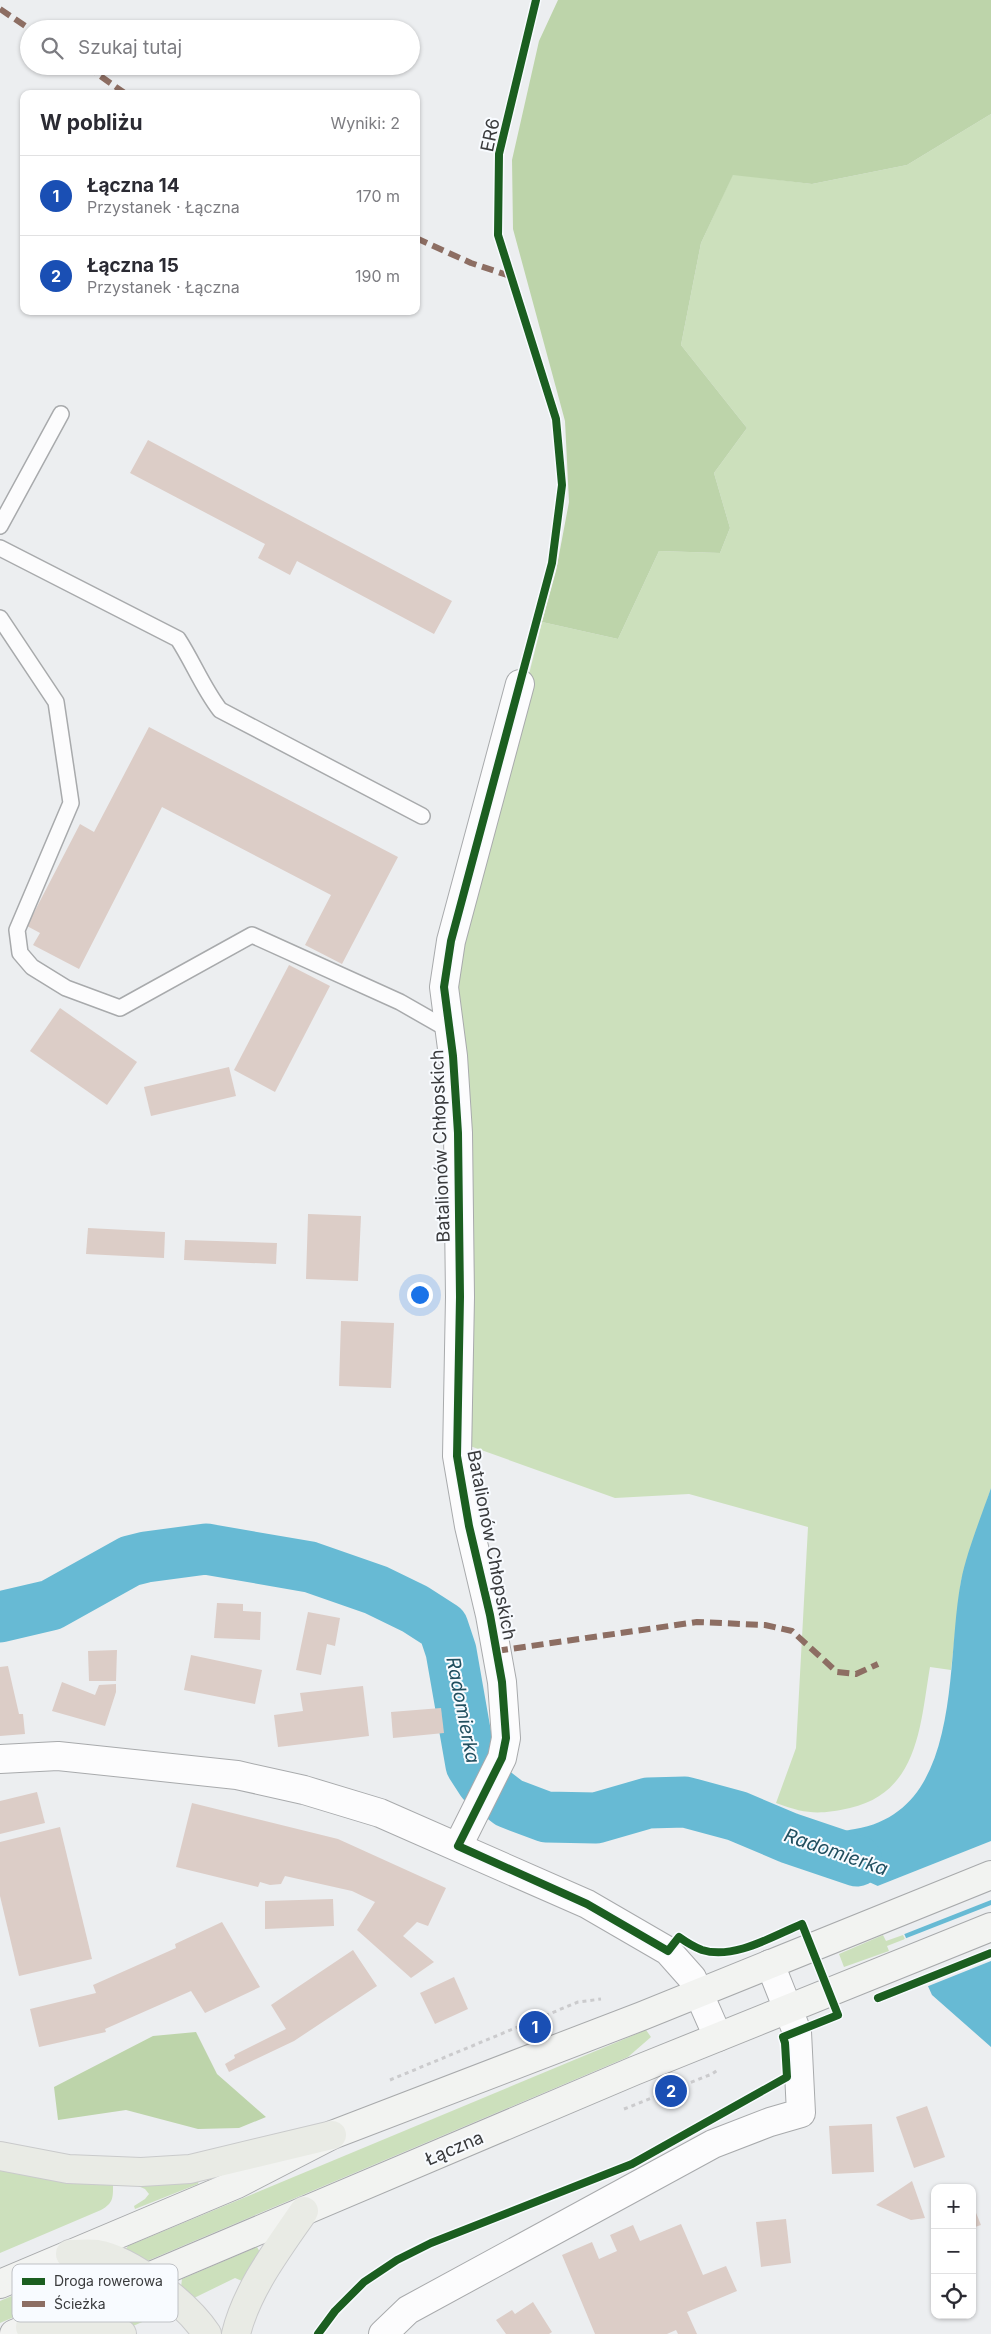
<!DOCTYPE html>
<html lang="pl">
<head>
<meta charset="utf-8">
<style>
	body { margin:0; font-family:Inter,sans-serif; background:#f2f2f3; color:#2b2b33 }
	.controls { position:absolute; right:15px; bottom:15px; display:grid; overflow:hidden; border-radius:10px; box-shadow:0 1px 4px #0004 }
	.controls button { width:45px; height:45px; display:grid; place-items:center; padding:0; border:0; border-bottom:1px solid #e1e1e2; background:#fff; color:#2b2b33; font:25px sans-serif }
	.you { position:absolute; left:419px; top:1294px; width:18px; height:18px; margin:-12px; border:4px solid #fff; border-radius:50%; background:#1a73e8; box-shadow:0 0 0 8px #1a73e833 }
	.badge { display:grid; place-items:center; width:32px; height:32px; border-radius:50%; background:#7c3aed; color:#fff; font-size:16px; font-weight:700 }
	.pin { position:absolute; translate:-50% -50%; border:2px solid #fff; box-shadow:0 1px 5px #0006 }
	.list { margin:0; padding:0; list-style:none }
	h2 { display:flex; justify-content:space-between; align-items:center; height:65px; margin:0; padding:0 20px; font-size:21px }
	h2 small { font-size:16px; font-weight:400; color:#7c7c81 }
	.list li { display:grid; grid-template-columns:32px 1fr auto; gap:15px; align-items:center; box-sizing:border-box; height:80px; padding:0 20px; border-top:1px solid #e1e1e2 }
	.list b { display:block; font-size:19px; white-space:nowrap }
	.list p { margin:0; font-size:16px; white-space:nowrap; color:#7c7c81 }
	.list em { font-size:16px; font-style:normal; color:#7c7c81 }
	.icon { flex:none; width:28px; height:28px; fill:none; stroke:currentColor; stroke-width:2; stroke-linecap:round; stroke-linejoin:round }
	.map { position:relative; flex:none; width:991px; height:2334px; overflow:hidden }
	.search { position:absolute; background:#fff; box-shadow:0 1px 4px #0004; left:20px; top:20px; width:400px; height:55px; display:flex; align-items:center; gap:12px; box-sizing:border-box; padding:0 18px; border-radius:28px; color:#7c7c81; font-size:19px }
	.panel { position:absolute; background:#fff; box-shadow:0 1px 4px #0004; left:20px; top:90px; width:400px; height:225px; border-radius:10px }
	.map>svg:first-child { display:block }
	.green { fill:#cce0bc }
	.forest { fill:#bdd4aa }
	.water { fill:#67bad4 }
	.pier { fill:#eceef0 }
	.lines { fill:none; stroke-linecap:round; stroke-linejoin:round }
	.river { stroke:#67bad4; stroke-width:51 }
	.building { fill:#dccdc7 }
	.lane-casing { stroke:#a8aaac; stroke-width:18 }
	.street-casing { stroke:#a8aaac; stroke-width:30 }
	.secondary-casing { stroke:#a8aaac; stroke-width:30 }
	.primary-casing { stroke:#c9cacb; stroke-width:30 }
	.path { stroke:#cbcbcd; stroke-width:3; stroke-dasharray:4 4; stroke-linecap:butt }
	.lane { stroke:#fcfcfd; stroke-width:15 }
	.street { stroke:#fcfcfd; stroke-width:28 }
	.secondary { stroke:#f2f3f1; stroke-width:28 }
	.primary { stroke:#e9ebe5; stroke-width:28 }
	.quiet { stroke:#8d6e63; stroke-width:6; stroke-dasharray:12 6; stroke-linecap:butt }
	.cycleway-casing { stroke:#f8fbff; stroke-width:11 }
	.cycleway { stroke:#1b5e20; stroke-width:8 }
	.labels { text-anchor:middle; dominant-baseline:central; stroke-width:4; stroke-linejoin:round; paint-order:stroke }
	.street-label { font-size:18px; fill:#3a3b3d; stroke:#f8fbff }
	.water-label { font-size:19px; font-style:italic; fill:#214f5f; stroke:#f8fbff }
	.key { fill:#f8fbff; stroke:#bfc1c5; stroke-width:1 }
	.key-label { font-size:14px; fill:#3a3b3d }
</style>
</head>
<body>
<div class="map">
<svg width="991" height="2334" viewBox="0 0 991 2334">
	<rect width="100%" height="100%" fill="#eceef0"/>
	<g class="green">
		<path d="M991 114V1488L961 1581 951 1670 930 1667C920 1725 919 1792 850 1808 818 1815 806 1814 776 1803L796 1748 808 1527 689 1494 615 1498 470 1446 457 971 462 943 542 622 618 639 659 551 720 553 730 528 714 473 747 428 681 345 701 243 733 174 812 184 907 165Z"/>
		<polygon points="883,1935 886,1941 903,1935 905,1939 887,1946 889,1951 844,1967 839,1954"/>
		<polygon points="646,2030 651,2037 628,2057 147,2261 125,2250 128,2246"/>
		<path d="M0 2168 113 2183C113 2197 114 2203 101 2210L0 2253Z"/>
		<polygon points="199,2180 198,2184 135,2209 134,2206 145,2199 149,2194 145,2189 131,2183"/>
		<polygon points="257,2247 261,2254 242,2281 235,2278 194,2298 181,2287 182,2279"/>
		<polygon points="93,2269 96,2282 0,2323 0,2301 63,2274"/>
		<polygon points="140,2297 148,2299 152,2298 170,2310 133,2326 110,2317 109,2310"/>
	</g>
	<g class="forest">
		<polygon points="558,0 991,0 991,114 907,165 812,184 733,175 701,243 681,345 747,428 714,473 730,528 720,553 659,551 618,639 542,622 556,571 569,502 565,421 513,229 512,160 539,41"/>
		<polygon points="196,2032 217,2074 266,2117 239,2128 198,2129 126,2110 58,2120 54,2087 153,2036"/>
	</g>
	<path class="water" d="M991 1488V2047L932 1995 891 1905 880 1887 787 1845 791 1830C799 1832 809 1835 817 1835 829 1835 843 1831 855 1829 964 1811 945 1663 961 1581 967 1551 981 1517 991 1488Z"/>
	<g class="pier">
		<polygon points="991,1841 991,1900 902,1935 889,1907 878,1889 875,1887"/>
		<polygon points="991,1905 991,1961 926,1987 904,1939"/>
	</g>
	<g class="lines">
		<polyline class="river" points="0,1617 51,1605 130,1561 146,1557 206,1549 310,1567 376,1590 415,1609 443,1627 451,1651 471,1765 482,1782 509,1803 546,1817 596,1818 648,1803 685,1802 737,1816 789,1838 857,1861"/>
	</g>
	<g class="building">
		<polygon points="148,440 452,601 434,634 297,561 290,575 258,558 265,544 130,473"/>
		<polygon points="149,727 398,857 342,964 305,945 331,895 162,807 79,969 33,945 40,933 27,926 80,824 94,832"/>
		<polygon points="289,965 330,986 275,1092 234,1070"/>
		<polygon points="60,1008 137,1062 107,1105 30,1051"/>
		<polygon points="229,1067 236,1096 151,1116 144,1087"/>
		<polygon points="308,1214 361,1216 358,1281 306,1279"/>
		<polygon points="88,1228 165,1232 164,1258 86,1254"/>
		<polygon points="185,1240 277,1243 276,1264 184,1260"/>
		<polygon points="341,1321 394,1323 391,1388 339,1386"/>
		<polygon points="217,1603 243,1604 243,1611 261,1612 260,1640 214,1638"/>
		<polygon points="308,1612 340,1618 335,1646 327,1644 321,1675 296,1670"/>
		<polygon points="117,1650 116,1681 89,1681 88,1651"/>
		<polygon points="191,1655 262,1670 255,1704 184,1690"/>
		<polygon points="8,1666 19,1714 23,1714 25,1734 0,1736 0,1667"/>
		<polygon points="62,1682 95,1695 99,1685 116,1684 116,1692 105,1726 52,1711"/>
		<polygon points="363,1686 369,1736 278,1747 274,1715 303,1711 300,1693"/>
		<polygon points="441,1708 444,1733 393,1738 391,1712"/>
		<polygon points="37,1792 45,1823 0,1834 0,1801"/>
		<polygon points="192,1803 338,1839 446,1888 428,1926 417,1922 403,1936 434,1962 411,1978 357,1930 375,1902 352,1891 285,1876 281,1884 270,1885 260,1882 258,1887 176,1867"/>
		<polygon points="60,1827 92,1959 19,1976 0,1896 0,1842"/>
		<polygon points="333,1899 334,1926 265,1929 265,1901"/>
		<polygon points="222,1922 260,1987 205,2013 191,1991 105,2029 106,2032 39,2047 30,2009 96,1993 93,1985 176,1948 175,1944"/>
		<polygon points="353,1950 377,1986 294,2041 229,2072 225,2064 235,2058 234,2055 286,2029 271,2005"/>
		<polygon points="454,1977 468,2009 435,2024 420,1993"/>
		<polygon points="927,2106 945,2157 914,2168 896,2117"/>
		<polygon points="872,2124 874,2172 832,2174 829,2126"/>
		<polygon points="912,2181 925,2218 911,2220 876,2205"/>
		<polygon points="972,2203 981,2225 972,2228"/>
		<polygon points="786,2219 791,2263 761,2267 756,2222"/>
		<polygon points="681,2224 703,2275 726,2266 737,2291 687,2312 697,2334 678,2334 676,2330 667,2334 595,2334 562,2255 592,2242 599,2259 617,2251 610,2235 633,2225 640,2241"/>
		<polygon points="533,2302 552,2332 549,2334 506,2334 496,2320 512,2310 515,2314"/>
	</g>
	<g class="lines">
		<defs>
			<g id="lane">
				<polyline points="0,526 61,414"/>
				<path d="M0 548 178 639C193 662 203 688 220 710L422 816"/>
				<polyline points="0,618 56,702 71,803 17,930 20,953 32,967 66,988 120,1008 252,935 400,1002 449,1030"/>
			</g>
			<g id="street">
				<polyline points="0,1759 58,1756 237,1775 304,1790 380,1813 587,1904 668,1951 692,1978 718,2037"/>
				<polyline points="458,1846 502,1758 506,1738 502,1682 490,1615 469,1526 457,1456 460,1297 458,1133 453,1056 444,987 451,941 520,684"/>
				<polyline points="383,2334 408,2310 713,2144 770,2122 801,2113 797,2032 770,1964"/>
			</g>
			<g id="secondary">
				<polyline points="0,2284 237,2184 332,2135 642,2016 991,1875"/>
				<polyline points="14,2334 634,2071 991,1927"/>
			</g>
			<g id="primary">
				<polyline points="0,2156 68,2169 141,2172 190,2169 332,2135"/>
				<path d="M70 2254C79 2254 88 2253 97 2254 132 2260 188 2305 207 2334"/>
				<polyline points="30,2327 94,2326 122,2334"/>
				<path d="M236 2334C247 2289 278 2249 304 2211"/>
			</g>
		</defs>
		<use href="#lane" class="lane-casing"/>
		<use href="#street" class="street-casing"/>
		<use href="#secondary" class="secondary-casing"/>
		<use href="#primary" class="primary-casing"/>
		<g class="path">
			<polyline points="708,1951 722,1952"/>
			<polyline points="390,2080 578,2002 601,1999"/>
			<polyline points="624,2109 712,2074 719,2069"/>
		</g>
		<use href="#lane" class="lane"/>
		<use href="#street" class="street"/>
		<use href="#secondary" class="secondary"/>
		<use href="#primary" class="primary"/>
		<g class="quiet">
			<polyline points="0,9 30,29"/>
			<polyline points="86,66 126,94"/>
			<polyline points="416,238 471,263 510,276 511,280"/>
			<polyline points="496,1651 697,1622 765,1625 792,1631 837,1672 856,1674 878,1664"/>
		</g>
		<defs>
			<g id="cycleway">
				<polyline points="878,1998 991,1953"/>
				<path d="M318 2334 335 2311 364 2282 397 2260 431 2243 632 2164 787 2077 785 2043 783 2037 838 2015 802 1924C773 1936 734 1960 702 1950 694 1947 686 1942 679 1937L668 1951 587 1904 458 1846 502 1758 506 1738 502 1682 490 1615 469 1526 457 1456 460 1297 458 1133 453 1056 444 987 451 941 552 563 562 485 556 419 498 235 499 154 536 0"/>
			</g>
		</defs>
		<use href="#cycleway" class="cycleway-casing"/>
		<use href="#cycleway" class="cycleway"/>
	</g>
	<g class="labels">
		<g class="street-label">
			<text transform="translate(490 135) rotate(-78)">ER6</text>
			<text transform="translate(440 1146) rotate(-92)">Batalionów Chłopskich</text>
			<text transform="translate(492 1545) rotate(79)">Batalionów Chłopskich</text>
			<text transform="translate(454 2148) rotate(-23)">Łączna</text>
		</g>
		<g class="water-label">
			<text transform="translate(463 1710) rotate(79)">Radomierka</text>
			<text transform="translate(836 1852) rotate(19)">Radomierka</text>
		</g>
	</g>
	<rect x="12" y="2264" width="166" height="58" rx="8" class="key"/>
	<rect x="22" y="2278" width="23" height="7" fill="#1b5e20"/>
	<rect x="22" y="2301" width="23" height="6" fill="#8d6e63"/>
	<g class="key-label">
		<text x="54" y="2286">Droga rowerowa</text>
		<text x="54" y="2309">Ścieżka</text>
	</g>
</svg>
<div class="controls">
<button>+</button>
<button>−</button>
<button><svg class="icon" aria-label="locate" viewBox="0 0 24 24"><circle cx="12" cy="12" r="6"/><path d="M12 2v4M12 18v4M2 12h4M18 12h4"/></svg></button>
</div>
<div class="you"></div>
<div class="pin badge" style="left:535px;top:2027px;background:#1a4fb4">1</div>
<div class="pin badge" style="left:671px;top:2091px;background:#1a4fb4">2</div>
<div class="search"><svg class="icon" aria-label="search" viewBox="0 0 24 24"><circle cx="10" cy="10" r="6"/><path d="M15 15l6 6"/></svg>Szukaj tutaj</div>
<section class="panel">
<h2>W pobliżu<small>Wyniki: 2</small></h2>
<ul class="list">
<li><span class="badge" style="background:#1a4fb4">1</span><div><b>Łączna 14</b><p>Przystanek · Łączna</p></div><em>170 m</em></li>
<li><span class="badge" style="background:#1a4fb4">2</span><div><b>Łączna 15</b><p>Przystanek · Łączna</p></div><em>190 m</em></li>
</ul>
</section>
</div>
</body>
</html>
